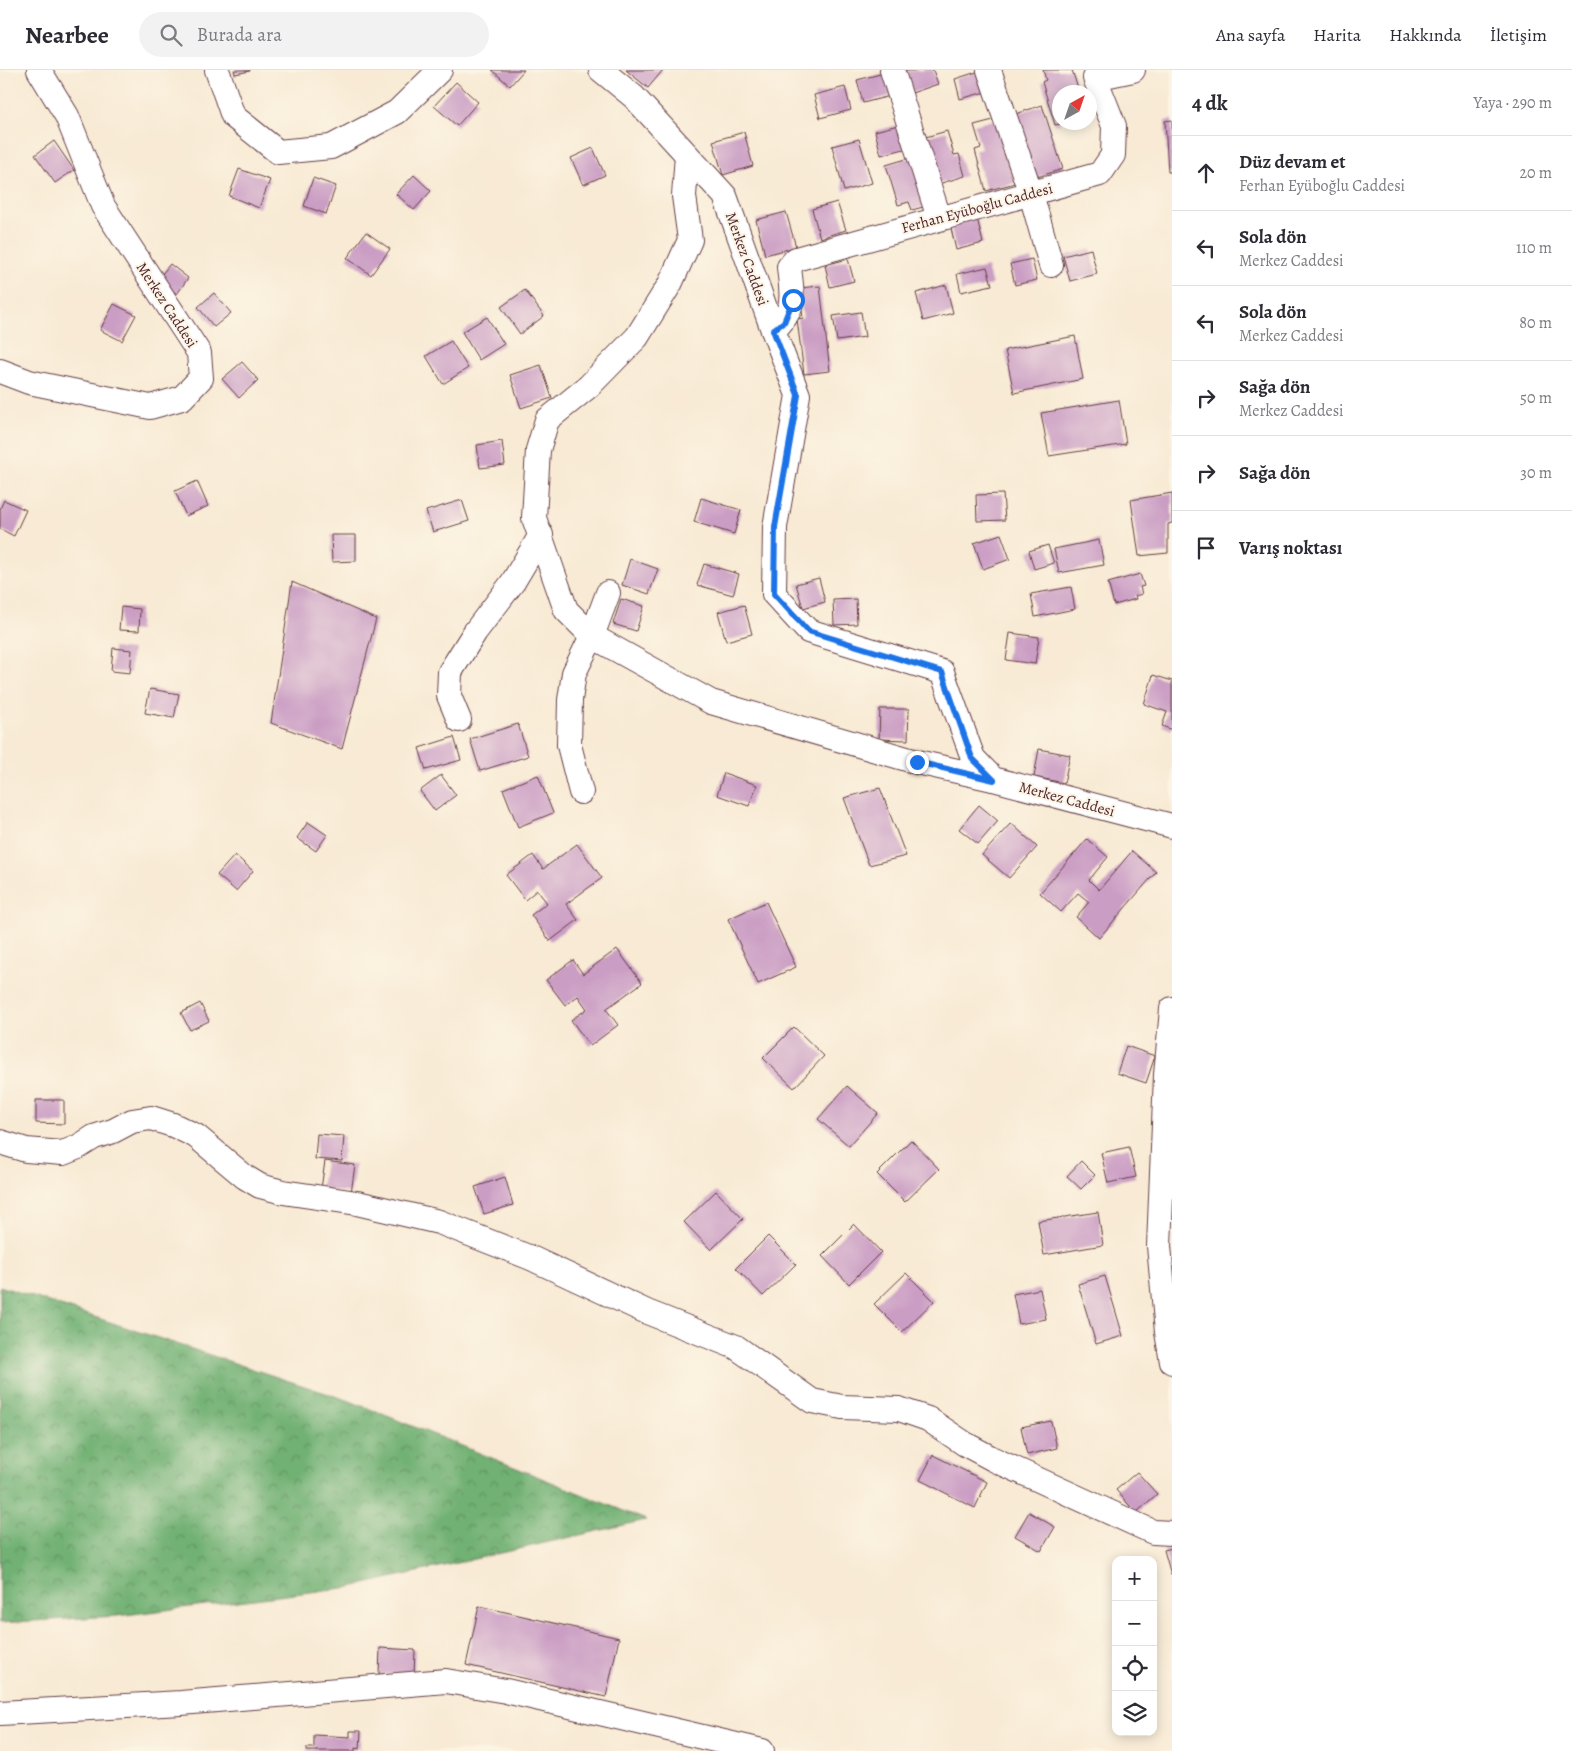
<!DOCTYPE html>
<html lang="tr">
<head>
<meta charset="utf-8">
<style>
	body { margin:0; font-family:Alegreya,serif; background:#f2f2f3; color:#2b2b33 }
	.controls { position:absolute; right:15px; bottom:15px; display:grid; overflow:hidden; border-radius:10px; box-shadow:0 2px 12px #0003 }
	.controls button { width:45px; height:45px; display:grid; place-items:center; padding:0; border:0; border-bottom:1px solid #e1e1e2; background:#fff; color:#2b2b33; font:25px sans-serif }
	.compass { position:absolute; left:1052px; top:15px; width:45px; height:45px; border-radius:50%; background:#fff; box-shadow:0 2px 12px #0003; rotate:40deg }
	.stop { position:absolute; width:15px; height:15px; margin:-11px; border:4px solid #1a73e8; border-radius:50%; background:#fff }
	.stop.end { background:#1a73e8; border-color:#fff; box-shadow:0 1px 5px #0008 }
	.list { margin:0; padding:0; list-style:none }
	h2 { display:flex; justify-content:space-between; align-items:center; height:65px; margin:0; padding:0 20px; font-size:21px }
	h2 small { font-size:16px; font-weight:400; color:#7c7c81 }
	.list li { display:grid; grid-template-columns:32px 1fr auto; gap:15px; align-items:center; box-sizing:border-box; height:75px; padding:0 20px; border-top:1px solid #e1e1e2 }
	.list b { display:block; font-size:19px; white-space:nowrap }
	.list p { margin:0; font-size:16px; white-space:nowrap; color:#7c7c81 }
	.list em { font-size:16px; font-style:normal; color:#7c7c81 }
	.icon { flex:none; width:28px; height:28px; fill:none; stroke:currentColor; stroke-width:2; stroke-linecap:round; stroke-linejoin:round }
	.map { position:relative; flex:none; width:1172px; height:1681px; overflow:hidden }
	header { display:flex; align-items:center; gap:30px; box-sizing:border-box; height:70px; padding:0 25px; background:#fff; border-bottom:1px solid #e1e1e2 }
	header strong { font-size:24px }
	nav { display:flex; gap:28px; margin-inline-start:auto; font-size:18px }
	.search { width:350px; height:45px; background:#f2f2f3; display:flex; align-items:center; gap:12px; box-sizing:border-box; padding:0 18px; border-radius:28px; color:#7c7c81; font-size:19px }
	main { display:flex }
	aside { flex:1; background:#fff }
	.map>svg:first-child { display:block }
	.forest { fill:url(#forest-crowns); stroke:#5e684f }
	.building { fill:#ca9dc4 }
	.lines { fill:none; stroke-linecap:round; stroke-linejoin:round }
	.minor-casing { stroke:#643d44; stroke-width:26 }
	.minor { stroke:#fff; stroke-width:24 }
	.route { stroke:#1a73e8; stroke-width:6 }
	.labels { text-anchor:middle; dominant-baseline:central; stroke-width:4; stroke-linejoin:round; paint-order:stroke }
	.street-label { font-size:15px; fill:#4a1f2b; stroke:#fcf5e5 }
</style>
</head>
<body>
<header>
<strong>Nearbee</strong>
<div class="search"><svg class="icon" aria-label="search" viewBox="0 0 24 24"><circle cx="10" cy="10" r="6"/><path d="M15 15l6 6"/></svg>Burada ara</div>
<nav><a>Ana sayfa</a><a>Harita</a><a>Hakkında</a><a>İletişim</a></nav>
</header>
<main>
<div class="map">
<svg width="1172" height="1681" viewBox="0 0 1172 1681">
	<defs>
		<pattern id="forest-crowns" width="20" height="18" patternUnits="userSpaceOnUse" patternTransform="scale(1.25)"><rect width="20" height="18" fill="#71b173"/><path d="M2 6a3 3 0 1 1 6 0M12 15a3 3 0 1 1 6 0" fill="none" stroke="#5f8f5f"/></pattern>
	</defs>
	<rect width="100%" height="100%" fill="#fcf5e5"/>
	<filter id="ink" filterUnits="userSpaceOnUse"><feTurbulence type="fractalNoise" baseFrequency=".02" numOctaves="2"/><feDisplacementMap in="SourceGraphic" scale="10" xChannelSelector="R" yChannelSelector="G"/><feConvolveMatrix kernelMatrix="1 2 1 2 8 2 1 2 1" color-interpolation-filters="sRGB"/></filter>
	<filter id="wash" filterUnits="userSpaceOnUse"><feTurbulence type="fractalNoise" baseFrequency=".0096" numOctaves="4" result="noise"/><feDisplacementMap in="SourceGraphic" scale="20" xChannelSelector="R" yChannelSelector="G"/><feGaussianBlur stdDeviation="1.12" result="paint"/><feColorMatrix in="noise" values="0 0 0 0 0 0 0 0 0 0 0 0 0 0 0 0 0 1.4 0 .05"/><feComposite in="paint" operator="in"/></filter>
	<g filter="url(#wash)">
		<rect width="100%" height="100%" fill="#f8ead4"/>
		<polygon class="forest" points="0,1216 350,1331 646,1450 351,1517 117,1546 0,1553"/>
		<g id="blocks">
			<g class="building">
				<polygon points="234,0 250,0 250,1 235,4"/>
				<polygon points="492,0 524,0 510,16"/>
				<polygon points="626,0 663,0 648,18"/>
				<polygon points="933,0 938,14 912,23 904,1"/>
				<polygon points="983,0 989,21 960,29 955,9"/>
				<polygon points="1043,0 1072,0 1079,22 1060,22 1060,54 1055,55 1042,12 1046,10"/>
				<polygon points="888,2 894,25 863,33 857,10"/>
				<polygon points="456,12 478,32 457,56 434,36"/>
				<polygon points="845,17 851,40 820,48 814,25"/>
				<polygon points="1042,35 1063,99 1034,108 1013,45"/>
				<polygon points="997,49 1015,113 986,121 975,80 981,78 974,55"/>
				<polygon points="1172,50 1172,102 1168,102 1165,51"/>
				<polygon points="902,54 908,78 881,85 875,61"/>
				<polygon points="947,61 954,85 959,84 965,106 935,115 922,68"/>
				<polygon points="744,62 753,96 723,105 713,71"/>
				<polygon points="859,69 872,113 844,121 832,76"/>
				<polygon points="54,71 74,100 55,113 35,85"/>
				<polygon points="593,78 605,105 583,115 571,88"/>
				<polygon points="913,87 927,136 912,140 909,132 898,135 886,95"/>
				<polygon points="239,99 270,110 259,138 229,126"/>
				<polygon points="414,105 431,121 414,140 396,124"/>
				<polygon points="313,108 336,116 326,144 304,136"/>
				<polygon points="837,132 846,160 820,168 812,139"/>
				<polygon points="786,142 796,177 765,185 756,150"/>
				<polygon points="977,148 983,173 956,180 950,154"/>
				<polygon points="366,162 390,179 371,205 347,188"/>
				<polygon points="1091,179 1097,204 1070,211 1063,186"/>
				<polygon points="848,189 854,211 830,217 825,195"/>
				<polygon points="1032,189 1037,210 1015,215 1010,194"/>
				<polygon points="170,194 188,208 177,224 158,209"/>
				<polygon points="987,197 992,215 961,222 957,204"/>
				<polygon points="946,215 953,243 923,251 916,223"/>
				<polygon points="820,216 830,301 804,304 797,249 803,248 799,218"/>
				<polygon points="525,220 544,246 520,264 501,237"/>
				<polygon points="214,223 231,243 214,257 198,237"/>
				<polygon points="114,234 136,245 122,271 100,260"/>
				<polygon points="861,242 865,267 837,271 833,246"/>
				<polygon points="487,247 504,274 479,290 462,262"/>
				<polygon points="1075,266 1083,309 1014,323 1005,280"/>
				<polygon points="451,271 468,298 443,314 426,286"/>
				<polygon points="242,292 258,310 239,328 222,309"/>
				<polygon points="541,295 552,328 521,338 510,305"/>
				<polygon points="1119,330 1126,374 1049,386 1041,343"/>
				<polygon points="502,371 505,395 480,398 477,375"/>
				<polygon points="197,411 208,436 186,446 175,421"/>
				<polygon points="1172,423 1172,453 1168,454 1168,483 1139,486 1131,430"/>
				<polygon points="1003,424 1005,450 977,451 976,425"/>
				<polygon points="701,428 741,440 734,464 694,452"/>
				<polygon points="4,430 26,440 14,466 0,459 0,439"/>
				<polygon points="462,430 469,451 433,462 426,441"/>
				<polygon points="1001,464 1010,489 983,499 974,473"/>
				<polygon points="331,465 356,465 356,491 332,492"/>
				<polygon points="1099,470 1104,495 1059,503 1054,479"/>
				<polygon points="1048,475 1054,493 1034,499 1029,481"/>
				<polygon points="630,489 658,499 649,524 622,515"/>
				<polygon points="704,494 739,504 733,525 697,515"/>
				<polygon points="1140,504 1144,516 1140,517 1142,524 1135,526 1136,529 1114,535 1108,513"/>
				<polygon points="819,508 825,532 803,538 796,514"/>
				<polygon points="292,512 376,549 342,679 271,653"/>
				<polygon points="1071,517 1075,539 1035,547 1031,524"/>
				<polygon points="621,529 644,536 636,561 613,554"/>
				<polygon points="856,529 857,554 834,555 833,530"/>
				<polygon points="744,535 752,564 726,571 718,542"/>
				<polygon points="121,537 140,539 139,561 119,560"/>
				<polygon points="1010,563 1039,567 1035,594 1006,590"/>
				<polygon points="113,578 132,580 130,603 111,601"/>
				<polygon points="1153,605 1172,611 1172,660 1162,656 1167,642 1144,634"/>
				<polygon points="150,619 179,624 174,648 145,643"/>
				<polygon points="880,639 909,639 908,670 879,669"/>
				<polygon points="518,654 528,686 480,701 470,669"/>
				<polygon points="454,667 461,690 426,700 419,678"/>
				<polygon points="1039,679 1070,685 1064,713 1034,707"/>
				<polygon points="724,703 757,715 749,736 717,725"/>
				<polygon points="441,705 456,725 435,741 420,721"/>
				<polygon points="538,705 553,743 518,757 503,719"/>
				<polygon points="880,718 906,786 869,795 844,728"/>
				<polygon points="979,735 998,751 978,774 959,759"/>
				<polygon points="308,752 327,765 316,781 297,768"/>
				<polygon points="1011,753 1037,777 1009,808 982,785"/>
				<polygon points="1087,769 1108,787 1089,810 1099,820 1132,781 1156,802 1099,868 1076,847 1089,832 1078,823 1061,842 1040,823"/>
				<polygon points="577,774 602,808 566,834 578,850 550,871 531,845 547,833 537,820 525,830 506,805 533,785 543,799"/>
				<polygon points="235,785 253,801 236,821 217,805"/>
				<polygon points="766,832 796,897 758,914 728,849"/>
				<polygon points="617,879 642,913 606,939 618,955 590,976 571,950 587,939 578,926 565,935 546,910 573,890 583,904"/>
				<polygon points="200,933 209,951 190,960 181,943"/>
				<polygon points="794,957 824,986 794,1018 763,988"/>
				<polygon points="1126,976 1155,986 1146,1013 1117,1003"/>
				<polygon points="847,1016 878,1043 849,1076 818,1049"/>
				<polygon points="36,1030 64,1030 64,1054 36,1053"/>
				<polygon points="317,1064 344,1066 342,1091 315,1089"/>
				<polygon points="911,1070 939,1099 905,1132 877,1104"/>
				<polygon points="1129,1077 1136,1107 1108,1113 1101,1083"/>
				<polygon points="325,1091 355,1095 351,1123 321,1119"/>
				<polygon points="1081,1091 1095,1105 1081,1119 1067,1106"/>
				<polygon points="505,1107 513,1135 484,1144 475,1117"/>
				<polygon points="716,1121 743,1149 711,1180 684,1152"/>
				<polygon points="1098,1142 1103,1175 1044,1185 1038,1151"/>
				<polygon points="854,1154 881,1182 849,1214 822,1186"/>
				<polygon points="768,1166 796,1194 763,1226 736,1198"/>
				<polygon points="906,1203 934,1231 902,1262 874,1234"/>
				<polygon points="1105,1206 1123,1266 1096,1274 1078,1214"/>
				<polygon points="1040,1219 1046,1249 1019,1254 1013,1224"/>
				<polygon points="1051,1351 1057,1378 1027,1385 1021,1357"/>
				<polygon points="933,1385 987,1412 975,1438 920,1410"/>
				<polygon points="1137,1402 1157,1424 1136,1443 1116,1420"/>
				<polygon points="1029,1442 1055,1457 1041,1481 1015,1466"/>
				<polygon points="1172,1478 1172,1505 1171,1505 1164,1480"/>
				<polygon points="479,1536 619,1568 606,1627 466,1595"/>
				<polygon points="380,1578 415,1580 414,1605 379,1604"/>
				<polygon points="350,1661 361,1661 360,1679 355,1678 355,1681 307,1681 307,1678 314,1678 314,1665 350,1667"/>
			</g>
		</g>
	</g>
	<g filter="url(#ink)">
		<use href="#blocks" fill-opacity="0" stroke="#643d44" stroke-width="1"/>
		<g class="lines">
			<defs>
				<g id="minor">
					<polyline points="217,0 233,46 278,82 331,77 397,42 440,0"/>
					<polyline points="601,0 634,27 725,126 773,260 798,325 775,457 774,524 808,561 942,602 973,688 993,709 1172,756"/>
					<polyline points="892,0 939,148"/>
					<polyline points="989,0 1031,124 1051,195"/>
					<polyline points="687,85 684,126 690,170 670,214 637,267 589,316 547,350 538,380 534,448 566,540 592,566 711,632 917,692 993,709"/>
					<path d="M773 260C797 240 792 226 789 197L796 189 1100 104 1113 85 1114 56 1095 8 1133 0"/>
					<polyline points="0,301 29,312 150,337 182,328 201,308 199,283 103,136 67,46 39,0"/>
					<polyline points="459,650 449,626 450,602 475,562 513,512 541,465"/>
					<polyline points="581,722 569,675 570,630 574,603 592,566 608,523"/>
					<polyline points="1172,939 1166,1005 1159,1176 1167,1262 1172,1292"/>
					<polyline points="0,1072 26,1080 63,1083 78,1077 94,1067 113,1061 132,1051 151,1048 173,1055 196,1066 245,1107 260,1116 283,1122 357,1133 439,1152 531,1188 647,1242 736,1277 812,1331 842,1337 899,1339 928,1349 965,1374 993,1389 1153,1462 1172,1463"/>
					<polyline points="0,1643 181,1633 446,1611 506,1621 762,1681"/>
				</g>
			</defs>
			<use href="#minor" class="minor-casing"/>
			<use href="#minor" class="minor"/>
		</g>
	</g>
	<g class="lines" filter="url(#ink)">
		<polyline class="route" points="793,230 784,252 773,260 798,325 775,457 774,524 808,561 942,602 972,688 994,710 917,692"/>
	</g>
	<g class="labels">
		<g class="street-label">
			<text transform="translate(977 138) rotate(-15)">Ferhan Eyüboğlu Caddesi</text>
			<text transform="translate(747 189) rotate(70)">Merkez Caddesi</text>
			<text transform="translate(167 235) rotate(57)">Merkez Caddesi</text>
			<text transform="translate(1067 729) rotate(15)">Merkez Caddesi</text>
		</g>
	</g>
</svg>
<div class="controls">
<button>+</button>
<button>−</button>
<button><svg class="icon" aria-label="locate" viewBox="0 0 24 24"><circle cx="12" cy="12" r="6"/><path d="M12 2v4M12 18v4M2 12h4M18 12h4"/></svg></button>
<button><svg class="icon" aria-label="layers" viewBox="0 0 24 24"><path d="M12 4l9 5-9 5-9-5zM3 14l9 5 9-5"/></svg></button>
</div>
<svg class="compass" viewBox="-18 -18 36 36"><path d="M0-13l5 13h-10z" fill="#e53935"/><path d="M0 13l5-13h-10z" fill="#7c7c81"/></svg>
<div class="stop" style="left:793px;top:230px"></div>
<div class="stop end" style="left:917px;top:692px"></div>
</div>
<aside>
<h2>4 dk<small>Yaya · 290 m</small></h2>
<ul class="list">
<li><svg class="icon" aria-label="ahead" viewBox="0 0 24 24"><path d="M12 20V5M6 11l6-6 6 6"/></svg><div><b>Düz devam et</b><p>Ferhan Eyüboğlu Caddesi</p></div><em>20 m</em></li>
<li><svg class="icon" aria-label="left" viewBox="0 0 24 24"><path d="M17 20v-9H6M10 6l-5 5 5 5"/></svg><div><b>Sola dön</b><p>Merkez Caddesi</p></div><em>110 m</em></li>
<li><svg class="icon" aria-label="left" viewBox="0 0 24 24"><path d="M17 20v-9H6M10 6l-5 5 5 5"/></svg><div><b>Sola dön</b><p>Merkez Caddesi</p></div><em>80 m</em></li>
<li><svg class="icon" aria-label="right" viewBox="0 0 24 24"><path d="M7 20v-9h11M14 6l5 5-5 5"/></svg><div><b>Sağa dön</b><p>Merkez Caddesi</p></div><em>50 m</em></li>
<li><svg class="icon" aria-label="right" viewBox="0 0 24 24"><path d="M7 20v-9h11M14 6l5 5-5 5"/></svg><div><b>Sağa dön</b></div><em>30 m</em></li>
<li><svg class="icon" aria-label="arrive" viewBox="0 0 24 24"><path d="M6 21V4h12l-3 4 3 4H6"/></svg><div><b>Varış noktası</b></div></li>
</ul>
</aside>
</main>
</body>
</html>
